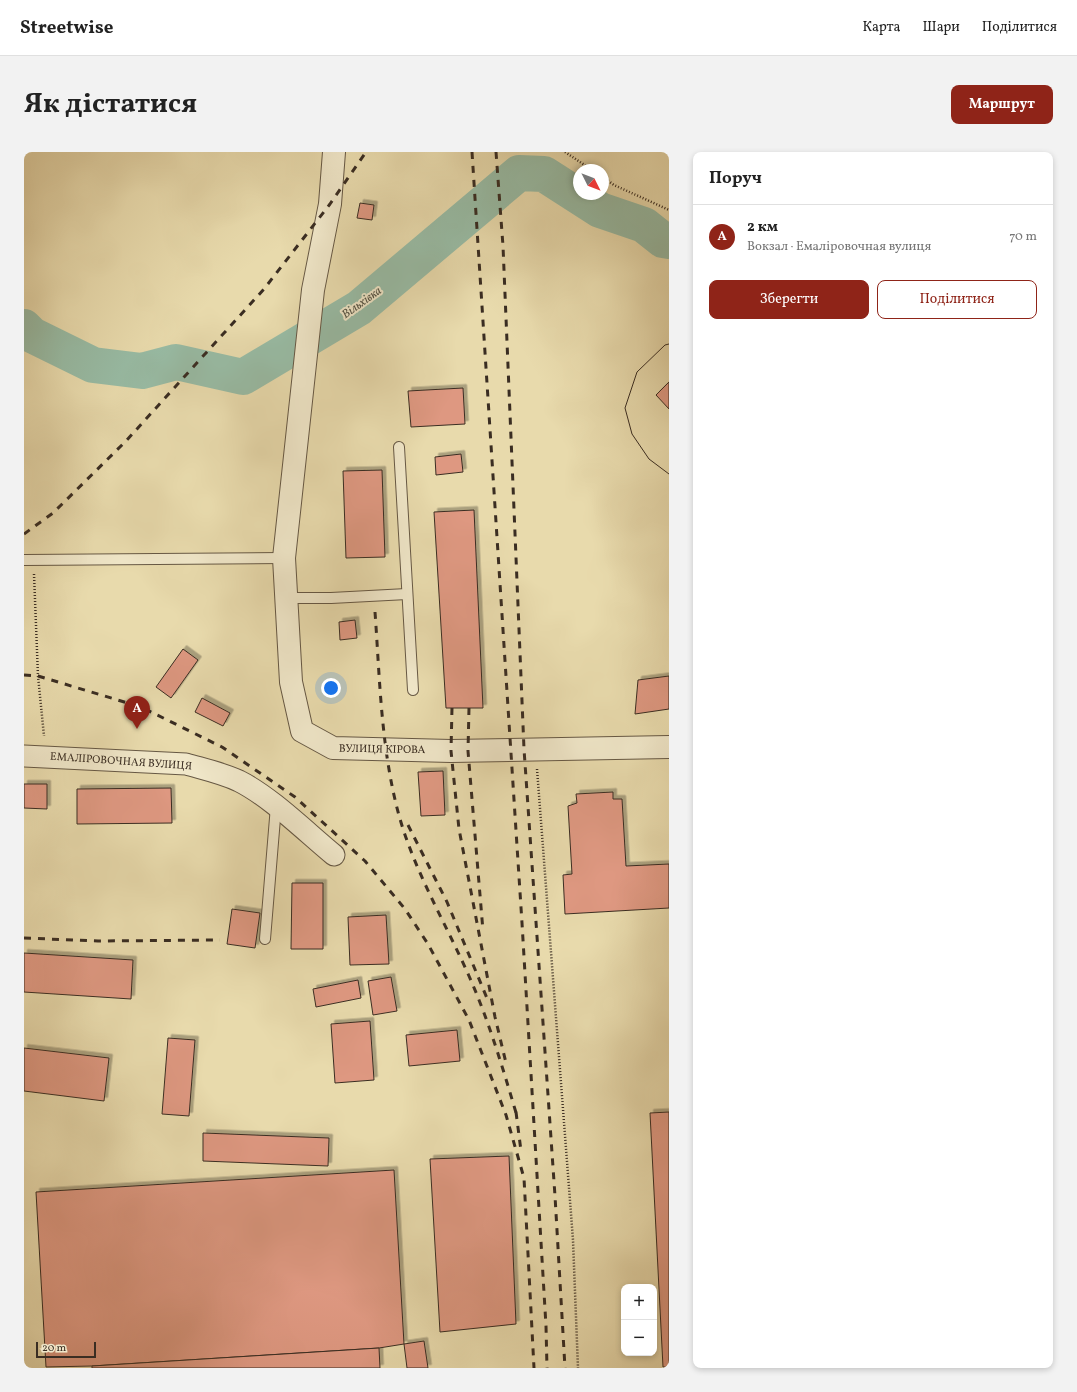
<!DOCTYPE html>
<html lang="uk">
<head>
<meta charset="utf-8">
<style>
	body { margin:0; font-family:Vollkorn,serif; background:#f2f2f2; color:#222 }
	.controls { position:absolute; right:12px; bottom:12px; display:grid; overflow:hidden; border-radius:8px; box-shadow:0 2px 6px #0003 }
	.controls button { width:36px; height:36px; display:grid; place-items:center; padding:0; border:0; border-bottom:1px solid #e0e0e0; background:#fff; color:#222; font:20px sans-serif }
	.compass { position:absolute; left:549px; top:12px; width:36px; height:36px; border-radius:50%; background:#fff; box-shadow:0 2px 6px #0003; rotate:132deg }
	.scale { position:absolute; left:12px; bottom:10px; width:60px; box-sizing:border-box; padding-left:4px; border:2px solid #3a2d22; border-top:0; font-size:11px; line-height:14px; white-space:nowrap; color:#3a2d22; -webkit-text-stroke:3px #f0e7c9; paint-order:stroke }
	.you { position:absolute; left:307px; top:536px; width:14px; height:14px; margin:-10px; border:3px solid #fff; border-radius:50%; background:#1a73e8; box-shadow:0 0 0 6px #1a73e833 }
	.badge { display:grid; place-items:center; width:26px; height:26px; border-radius:50%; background:#8f2418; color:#fff; font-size:13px; font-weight:700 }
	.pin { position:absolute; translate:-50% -33px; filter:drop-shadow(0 1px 2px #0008) }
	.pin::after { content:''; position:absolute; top:21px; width:14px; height:12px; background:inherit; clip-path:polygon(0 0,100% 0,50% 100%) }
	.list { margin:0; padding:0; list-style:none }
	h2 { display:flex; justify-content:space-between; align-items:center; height:52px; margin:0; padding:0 16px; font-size:17px }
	h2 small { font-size:13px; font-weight:400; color:#767676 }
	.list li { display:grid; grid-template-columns:26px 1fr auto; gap:12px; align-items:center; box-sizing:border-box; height:64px; padding:0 16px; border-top:1px solid #e0e0e0 }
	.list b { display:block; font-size:15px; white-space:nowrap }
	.list p { margin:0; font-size:13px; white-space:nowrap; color:#767676 }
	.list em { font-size:13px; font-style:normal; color:#767676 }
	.actions { display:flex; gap:8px; padding:12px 16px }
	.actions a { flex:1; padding:9px 0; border:1px solid #8f2418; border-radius:8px; text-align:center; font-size:14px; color:#8f2418 }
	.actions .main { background:#8f2418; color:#fff }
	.map { position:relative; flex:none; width:645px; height:1216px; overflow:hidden; border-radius:8px }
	header { display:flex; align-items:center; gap:24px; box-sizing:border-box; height:56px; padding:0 20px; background:#fff; border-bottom:1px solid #e0e0e0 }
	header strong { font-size:19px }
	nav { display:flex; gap:22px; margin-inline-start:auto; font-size:14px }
	.intro { display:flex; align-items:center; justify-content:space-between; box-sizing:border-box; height:96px; padding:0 24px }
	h1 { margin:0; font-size:28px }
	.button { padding:10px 18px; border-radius:8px; background:#8f2418; color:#fff; font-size:14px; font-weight:700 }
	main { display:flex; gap:24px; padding:0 24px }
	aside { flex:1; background:#fff; border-radius:8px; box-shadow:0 2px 6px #0003 }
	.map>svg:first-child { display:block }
	.water { fill:#98bba4; stroke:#728270 }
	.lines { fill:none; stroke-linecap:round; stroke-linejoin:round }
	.shore { stroke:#697463; stroke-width:1 }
	.river { stroke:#98bba4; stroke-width:36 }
	.building { fill:#de9881; stroke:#3a2d22; filter:url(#shadow) }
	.service-casing { stroke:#665844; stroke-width:12 }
	.minor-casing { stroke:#665844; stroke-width:23 }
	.tertiary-casing { stroke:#665844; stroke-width:24 }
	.path { stroke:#3a2d22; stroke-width:2.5; stroke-dasharray:1 2; stroke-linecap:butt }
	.service { stroke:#f0e7c9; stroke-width:10 }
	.minor { stroke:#f0e7c9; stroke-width:21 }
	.tertiary { stroke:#f0e7c9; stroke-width:22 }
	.tram { stroke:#3a2d22; stroke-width:1 }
	.rail { stroke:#3a2d22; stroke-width:3; stroke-dasharray:7 7; stroke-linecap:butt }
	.labels { text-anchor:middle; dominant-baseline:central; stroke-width:4; stroke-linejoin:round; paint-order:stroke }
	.street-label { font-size:11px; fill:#3a2d22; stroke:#f0e7c9 }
	.water-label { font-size:12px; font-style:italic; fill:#525042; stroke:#f0e7c9 }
</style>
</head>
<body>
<header>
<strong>Streetwise</strong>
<nav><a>Карта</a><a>Шари</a><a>Поділитися</a></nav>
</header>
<div class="intro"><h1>Як дістатися</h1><a class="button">Маршрут</a></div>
<main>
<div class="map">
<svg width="645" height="1216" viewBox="0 0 645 1216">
	<defs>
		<filter id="shadow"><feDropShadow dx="3.5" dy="-3.5" stdDeviation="0" flood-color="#0004"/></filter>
	</defs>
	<rect width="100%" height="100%" fill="#e8daac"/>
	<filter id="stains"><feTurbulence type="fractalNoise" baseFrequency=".005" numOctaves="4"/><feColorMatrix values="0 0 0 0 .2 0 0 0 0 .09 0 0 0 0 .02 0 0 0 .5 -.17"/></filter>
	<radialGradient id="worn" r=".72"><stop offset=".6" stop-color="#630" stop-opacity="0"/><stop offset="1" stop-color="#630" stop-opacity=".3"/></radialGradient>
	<polygon class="water" points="537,25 555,38 555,42 560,42 613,60 630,67 645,77 645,101 538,48 524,38"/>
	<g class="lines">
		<g class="shore">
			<polyline points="555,41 538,31 531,37 541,45 645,96"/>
			<polyline points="560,42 563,48 612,64 645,80"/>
			<polygon points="598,63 625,75 637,82 637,85 635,86 596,67 595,65"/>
		</g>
		<polyline class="river" points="0,175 8,183 69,213 118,219 152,210 219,225 335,156 495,21 520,22 576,58 620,73 639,88 645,89"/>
	</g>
	<g class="building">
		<polygon points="336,51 350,53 348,68 333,66"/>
		<polygon points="645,230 645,257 632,243"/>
		<polygon points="439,236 441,272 387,275 384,239"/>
		<polygon points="437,302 439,320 412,323 411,305"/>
		<polygon points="358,318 361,405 322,406 319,319"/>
		<polygon points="450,358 459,556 422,556 410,360"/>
		<polygon points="331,468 333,486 316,488 315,470"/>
		<polygon points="159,497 174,508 147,546 132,535"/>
		<polygon points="645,524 645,557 611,562 614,528"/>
		<polygon points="178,546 206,561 199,574 171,560"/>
		<polygon points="419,619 421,663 397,664 394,620"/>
		<polygon points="0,632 23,632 23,657 0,656"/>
		<polygon points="147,636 148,671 53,672 53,637"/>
		<polygon points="589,640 589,647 598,647 602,714 645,712 645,756 541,762 539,723 548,722 544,654 553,651 552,642"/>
		<polygon points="268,731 299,731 299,797 267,797"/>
		<polygon points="208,757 236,761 231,796 203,792"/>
		<polygon points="362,763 365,812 326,813 324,765"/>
		<polygon points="0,801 109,808 107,847 0,840"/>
		<polygon points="367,825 373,859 349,863 344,829"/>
		<polygon points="334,828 337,846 292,855 289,837"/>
		<polygon points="346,869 350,928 311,931 307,872"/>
		<polygon points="433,878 436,909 385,914 382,883"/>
		<polygon points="144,886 171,888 165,964 138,962"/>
		<polygon points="0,896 85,906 80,949 0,939"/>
		<polygon points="645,960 645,1215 639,1215 626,961"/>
		<polygon points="179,981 305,986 304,1014 179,1009"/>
		<polygon points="485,1004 492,1172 416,1180 406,1007"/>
		<polygon points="370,1018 380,1192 355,1196 68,1214 22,1215 12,1040"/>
		<polygon points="400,1189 404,1216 383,1216 380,1192"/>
		<polygon points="355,1196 356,1216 68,1216 68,1214"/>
	</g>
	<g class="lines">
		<defs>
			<g id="service">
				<polyline points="375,295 389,538"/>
				<polyline points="0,408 260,406"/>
				<polyline points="262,446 307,446 383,442"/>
				<polyline points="241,787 252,654"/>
			</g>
			<path id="minor" d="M0 604 162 612C179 617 198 621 215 629 247 645 282 680 310 703"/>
			<polyline id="tertiary" points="310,0 306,52 289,138 260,406 267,530 278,579 309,596 427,599 645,595"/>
		</defs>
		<use href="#service" class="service-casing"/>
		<use href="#minor" class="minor-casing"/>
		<use href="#tertiary" class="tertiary-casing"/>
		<g class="path">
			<polyline points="541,0 568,18"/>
			<polyline points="579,25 590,33 645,58"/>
			<polyline points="10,422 14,524 20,584"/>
			<polyline points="513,617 549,1088 554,1216"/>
		</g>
		<use href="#service" class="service"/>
		<use href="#minor" class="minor"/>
		<use href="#tertiary" class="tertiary"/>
		<polyline class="tram" points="645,192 641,193 613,220 601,256 608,282 625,307 645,322"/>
		<g class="rail">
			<polyline points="448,0 498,771 522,1174 523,1216"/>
			<polyline points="472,0 479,94 500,597 531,1044 541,1216"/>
			<polyline points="0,382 29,361 102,289 240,137 306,52 342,0"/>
			<path d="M351 460C356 529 357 600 376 667 392 722 422 772 445 824 465 869 479 917 493 964"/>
			<polyline points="0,523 14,524 117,555 198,595 271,645 341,709 381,757 404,792 445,868 482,963 500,1026 510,1216"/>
			<polyline points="428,556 427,599 435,677 471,865 482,911"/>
			<polyline points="445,556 444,599 459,779"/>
			<polyline points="384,673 423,750 465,851"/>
			<polyline points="0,786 74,789 196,788"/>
			<polyline points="492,960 497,999"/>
		</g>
	</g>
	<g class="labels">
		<g class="street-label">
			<text transform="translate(358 598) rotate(1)">ВУЛИЦЯ КІРОВА</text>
			<text transform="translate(97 610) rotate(4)">ЕМАЛІРОВОЧНАЯ ВУЛИЦЯ</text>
		</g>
		<g class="water-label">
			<text transform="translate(338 151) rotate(-36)">Вільхівка</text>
		</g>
	</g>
	<rect width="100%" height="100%" filter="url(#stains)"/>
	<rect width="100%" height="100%" fill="url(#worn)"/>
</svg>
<div class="controls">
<button>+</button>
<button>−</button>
</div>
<svg class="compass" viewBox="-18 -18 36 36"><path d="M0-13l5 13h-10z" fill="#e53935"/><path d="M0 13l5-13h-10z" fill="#767676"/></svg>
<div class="scale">20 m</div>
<div class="you"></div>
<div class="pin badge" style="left:113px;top:577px">A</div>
</div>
<aside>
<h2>Поруч<small></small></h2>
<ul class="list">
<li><span class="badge">A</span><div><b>2 км</b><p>Вокзал · Емаліровочная вулиця</p></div><em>70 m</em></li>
</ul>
<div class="actions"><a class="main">Зберегти</a><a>Поділитися</a></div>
</aside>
</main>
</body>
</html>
